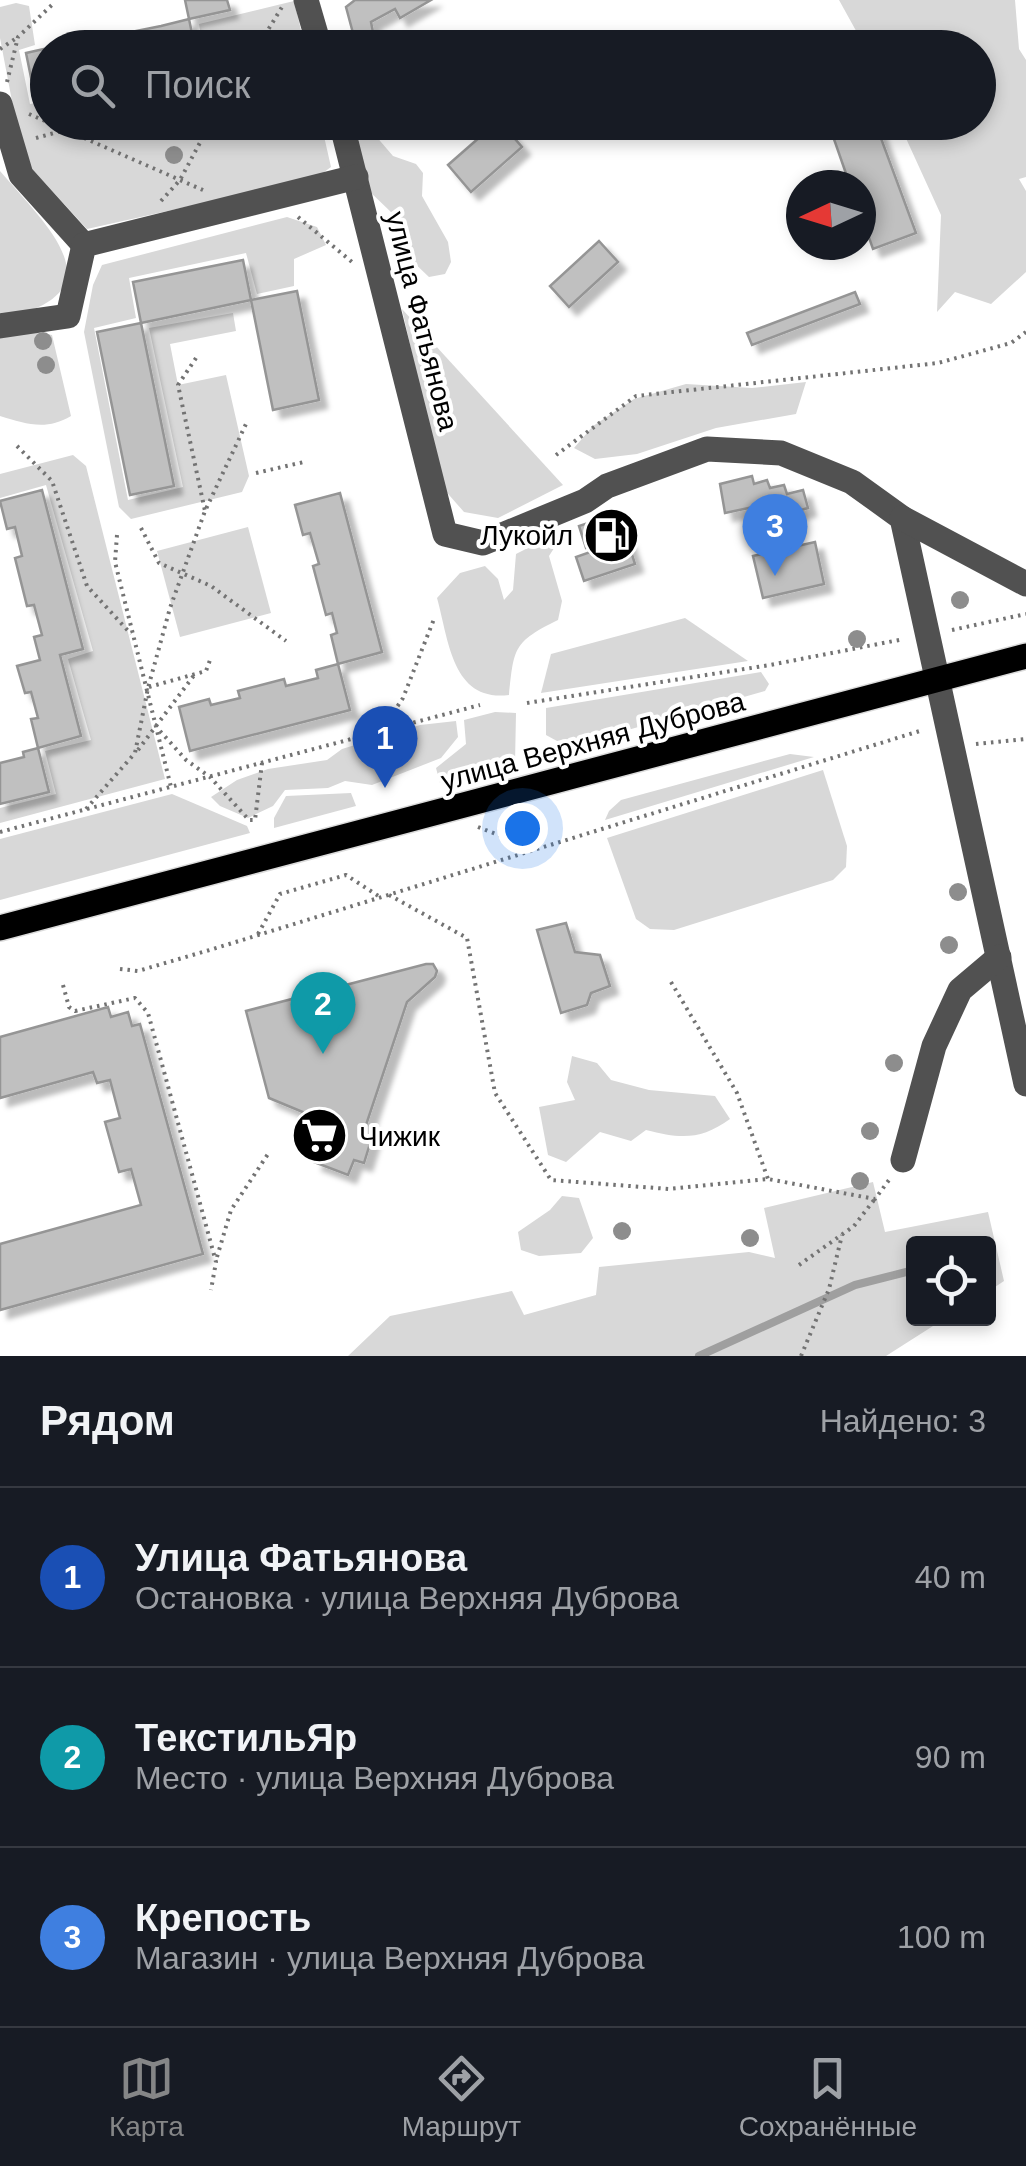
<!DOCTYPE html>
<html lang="ru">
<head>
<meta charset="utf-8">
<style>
	body { margin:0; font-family:Arial,sans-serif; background:#20242c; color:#f1f3f6 }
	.controls { position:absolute; right:30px; bottom:30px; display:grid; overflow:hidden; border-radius:10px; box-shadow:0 5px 15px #0003 }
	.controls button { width:90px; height:90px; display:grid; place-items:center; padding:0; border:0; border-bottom:2px solid #363941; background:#171b24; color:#f1f3f6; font:50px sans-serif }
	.compass { position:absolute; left:786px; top:170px; width:90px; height:90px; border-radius:50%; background:#171b24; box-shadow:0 5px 15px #0003; rotate:266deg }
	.you { position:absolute; left:522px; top:828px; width:35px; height:35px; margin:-25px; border:8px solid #fff; border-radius:50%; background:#1a73e8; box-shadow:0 0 0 15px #1a73e833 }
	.badge { display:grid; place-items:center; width:65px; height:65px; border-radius:50%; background:#858687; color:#fff; font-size:32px; font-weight:700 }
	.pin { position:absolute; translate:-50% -82px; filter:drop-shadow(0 2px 5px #0008) }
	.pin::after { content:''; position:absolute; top:52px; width:35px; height:30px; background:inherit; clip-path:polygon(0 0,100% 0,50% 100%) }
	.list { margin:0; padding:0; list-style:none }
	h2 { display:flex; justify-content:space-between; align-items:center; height:130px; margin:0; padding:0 40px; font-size:42px }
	h2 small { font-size:32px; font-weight:400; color:#9ea1a6 }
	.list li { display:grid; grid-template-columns:65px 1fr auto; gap:30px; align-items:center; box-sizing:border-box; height:180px; padding:0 40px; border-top:2px solid #363941 }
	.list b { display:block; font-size:38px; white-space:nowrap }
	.list p { margin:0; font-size:32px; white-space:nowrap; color:#9ea1a6 }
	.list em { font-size:32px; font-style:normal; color:#9ea1a6 }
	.icon { flex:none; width:55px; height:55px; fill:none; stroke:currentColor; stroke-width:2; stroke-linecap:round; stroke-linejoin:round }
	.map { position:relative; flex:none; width:1026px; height:1356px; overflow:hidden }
	.search { position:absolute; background:#171b24; box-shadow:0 5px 15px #0003; left:30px; right:30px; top:30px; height:110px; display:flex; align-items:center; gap:25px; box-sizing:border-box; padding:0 35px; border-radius:55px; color:#9ea1a6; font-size:38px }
	.sheet { height:670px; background:#171b24 }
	nav { display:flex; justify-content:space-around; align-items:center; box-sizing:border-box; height:140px; border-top:2px solid #363941; background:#171b24; font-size:28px; color:#9ea1a6 }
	nav a { display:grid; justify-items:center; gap:5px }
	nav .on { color:#858687 }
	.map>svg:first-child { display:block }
	.green { fill:#d8d8d8 }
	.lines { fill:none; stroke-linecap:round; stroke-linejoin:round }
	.stream { stroke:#9f9f9f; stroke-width:8 }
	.building { fill:#c0c0c0; stroke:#959595; stroke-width:2.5; filter:url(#shadow) }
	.major-casing { stroke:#dbdbdb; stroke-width:28 }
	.path { stroke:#737373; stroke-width:4; stroke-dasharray:2.5 5; stroke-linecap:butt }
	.minor { stroke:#515151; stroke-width:25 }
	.major { stroke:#000; stroke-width:25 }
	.tree { fill:#8d8d8d }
	.labels { text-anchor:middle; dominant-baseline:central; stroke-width:8; stroke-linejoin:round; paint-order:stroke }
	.street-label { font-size:28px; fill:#000; stroke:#fff }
	.poi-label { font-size:28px; fill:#000; stroke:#fff; text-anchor:end }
</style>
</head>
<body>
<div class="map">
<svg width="1026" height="1356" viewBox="0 0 1026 1356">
	<defs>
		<filter id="shadow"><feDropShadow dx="8" dy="8" stdDeviation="2.5" flood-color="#0004"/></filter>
	</defs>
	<rect width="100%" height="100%" fill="#fff"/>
	<g class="green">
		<polygon points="839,0 1015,0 1019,49 1026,60 1026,177 1019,179 1026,191 1026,272 991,304 955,292 937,312 941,215 899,123 978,122 978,48 865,47"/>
		<polygon points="294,1 305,47 203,47 199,24"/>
		<polygon points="16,3 29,6 35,45 19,50 30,104 47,101 48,122 321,123 331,167 316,178 87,229 23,159 0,38 0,7"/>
		<polygon points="375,135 393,156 416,164 423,173 422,196 448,242 451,262 445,274 429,277 408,257 392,213 367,189 357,141"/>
		<path d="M0 171C48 227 123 294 0 319Z"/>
		<polygon points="287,217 317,227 326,245 294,259 294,286 257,294 246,253 129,278 136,318 94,328 128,500 183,487 149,328 233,313 236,331 170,344 178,385 226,375 249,476 242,492 131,519 119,507 84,332 93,285 102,265"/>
		<polygon points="402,309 563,485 498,518 464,512 442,487"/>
		<path d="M30 331 52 335 71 416C46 431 26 424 0 416V335Z"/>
		<polygon points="806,382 796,414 716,428 637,454 595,459 574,448 593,426 634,399 686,384 752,388"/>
		<polygon points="73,455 86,466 165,779 0,823 0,808 56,794 45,751 91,740 68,659 93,651 46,485 0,498 0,474"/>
		<polygon points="248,527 271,613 180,637 157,551"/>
		<path d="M567 528 549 556 562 601 558 620C513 642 514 648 509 695 452 702 449 641 437 598L460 573 485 566 498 579 504 600 513 590 516 554Z"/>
		<polygon points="685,618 748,661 541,693 551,654"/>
		<polygon points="761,672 769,684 765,691 568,747 546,735 546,708"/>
		<polygon points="495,712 516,713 515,763 440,783 436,768 466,744 464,720"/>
		<polygon points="456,721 458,737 441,758 372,785 345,781 328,788 285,790 273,806 248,818 220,806 211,797 237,780 268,769 327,760 342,749 420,725"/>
		<polygon points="790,754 814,757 605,820 609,811 621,800"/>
		<polygon points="823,770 847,846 846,867 833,880 674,930 650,929 636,919 607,838"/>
		<polygon points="351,793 356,806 274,828 274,818 286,796"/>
		<polygon points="172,794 247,826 250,833 0,900 0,839"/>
		<path d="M572 1056 597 1063 611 1080 649 1090 715 1096 730 1119C701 1140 681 1139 646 1130L631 1141 600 1132 566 1162 548 1155 539 1107 575 1100 567 1082Z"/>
		<polygon points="873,1182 885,1232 988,1212 1004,1281 989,1291 988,1244 914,1244 914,1318 944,1319 886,1356 348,1356 390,1316 512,1291 524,1315 596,1295 599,1267 749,1252 775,1258 764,1208"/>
		<polygon points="562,1196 579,1198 593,1238 581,1253 539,1256 521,1250 518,1232 550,1210"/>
	</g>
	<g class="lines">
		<polyline class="stream" points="699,1356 855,1285 914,1270"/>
	</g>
	<g class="building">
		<polygon points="185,0 227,0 230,10 189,19"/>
		<polygon points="355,0 431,0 400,18 395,9 371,22 376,48 357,48 346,7"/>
		<polygon points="189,19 195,48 52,48 161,26"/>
		<polygon points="48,48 48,95 35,97 26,53"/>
		<polygon points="497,122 500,122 522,147 471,192 448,165"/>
		<polygon points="828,122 875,122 916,233 873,249 861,215 861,185 850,185"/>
		<polygon points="599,241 618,262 569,307 550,286"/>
		<polygon points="243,260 251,300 141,323 133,282"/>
		<polygon points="297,291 319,400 273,410 251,300"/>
		<polygon points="855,292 860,304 752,345 747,333"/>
		<polygon points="141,323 174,486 130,495 97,332"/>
		<polygon points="752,476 754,484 767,480 770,488 784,485 787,494 803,490 808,508 775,517 773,511 760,513 758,506 725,513 720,484"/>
		<polygon points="42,490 83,649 60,655 81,736 38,748 31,719 38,718 31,692 25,693 17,666 40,660 34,637 42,635 34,605 27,606 15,558 22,556 15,527 7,529 0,501"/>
		<polygon points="340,493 382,652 338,664 331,635 337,633 332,613 326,615 313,566 319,564 310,533 303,535 295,505"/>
		<polygon points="612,515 619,537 586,548 579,526"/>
		<polygon points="627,539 635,564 584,581 576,557"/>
		<polygon points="815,542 824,584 763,598 753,556"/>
		<polygon points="338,664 350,710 190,751 179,707 209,699 211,705 240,698 238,691 284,679 286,686 318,678 316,670"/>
		<polygon points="38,748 49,792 0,804 0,763 24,757 23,752"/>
		<polygon points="566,923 575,952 600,955 610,986 591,993 587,1005 561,1013 537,930"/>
		<polygon points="426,964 433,964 437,971 435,977 407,1002 363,1134 372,1137 364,1163 354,1160 348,1175 314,1162 323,1141 304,1134 310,1115 269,1098 246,1011"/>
		<polygon points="108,1007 111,1017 128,1012 132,1026 140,1024 203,1254 0,1310 0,1244 141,1205 131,1169 119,1172 105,1122 120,1118 110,1080 97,1083 93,1072 0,1098 0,1037"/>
	</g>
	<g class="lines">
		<defs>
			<polyline id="major" points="0,928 1026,656"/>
		</defs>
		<use href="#major" class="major-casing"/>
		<g class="path">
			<polyline points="257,48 282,7"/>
			<polyline points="0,49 18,37"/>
			<polyline points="7,82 18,37 53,4"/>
			<polyline points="29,114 203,190"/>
			<polyline points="36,138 94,122"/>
			<polyline points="161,201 180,180 211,122"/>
			<polyline points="298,217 352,262"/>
			<polyline points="196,358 178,385 205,511"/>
			<polyline points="17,446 52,481 87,586 131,634"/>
			<polyline points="556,455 636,396 938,363 1011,343 1026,332"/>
			<polyline points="256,473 304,462"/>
			<polyline points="141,528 159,563 211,586 286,641"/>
			<polyline points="117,535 115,562 171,787"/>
			<polyline points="952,630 1026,614"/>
			<polyline points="149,687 206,671 210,660"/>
			<polyline points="527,703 770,665 904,639"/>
			<polyline points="160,731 186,760 210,777 249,820 255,820 262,763"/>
			<polyline points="381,731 403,698 434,619"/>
			<polyline points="976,744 1026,739"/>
			<polyline points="138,750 195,674"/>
			<polyline points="86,809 135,753 148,688 170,608 205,511 246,424"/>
			<polyline points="478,827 534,849"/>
			<polyline points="0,832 480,705"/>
			<polyline points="389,895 467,938 495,1093 551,1180 669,1189 768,1179 875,1199 889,1180"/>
			<polyline points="258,934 280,894 346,875 380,897"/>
			<polyline points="120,969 138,971 213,949 923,730"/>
			<polyline points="671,982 737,1093 768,1179"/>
			<polyline points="63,985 69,1007 75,1011 135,998 148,1013 216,1262 211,1290"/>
			<polyline points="217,1257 231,1210 268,1154"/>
			<polyline points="799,1265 854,1226 874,1200"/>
			<polyline points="801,1356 829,1289 842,1235"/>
		</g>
		<g class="minor">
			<polyline points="306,0 320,48"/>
			<polyline points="0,104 21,175 84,245"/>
			<polyline points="341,122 445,534 483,543 585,501 607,486 707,449 781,453 852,482 902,518 1026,1084"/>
			<polyline points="0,326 68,316 84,245 356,177"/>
			<polyline points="902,518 1026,584"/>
			<polyline points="903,1160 934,1046 960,990 999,957"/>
		</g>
		<use href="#major" class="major"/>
	</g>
	<g class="tree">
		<circle cx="174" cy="155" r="9"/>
		<circle cx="43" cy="341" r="9"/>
		<circle cx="46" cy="365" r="9"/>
		<circle cx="960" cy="600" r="9"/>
		<circle cx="857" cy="639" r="9"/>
		<circle cx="958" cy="892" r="9"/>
		<circle cx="949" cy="945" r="9"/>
		<circle cx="894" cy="1063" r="9"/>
		<circle cx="870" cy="1131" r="9"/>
		<circle cx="860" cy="1181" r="9"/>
		<circle cx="622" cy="1231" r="9"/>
		<circle cx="750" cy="1238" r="9"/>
	</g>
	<defs>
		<symbol id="fuel-disc" viewBox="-11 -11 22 22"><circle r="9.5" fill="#000" stroke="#fff"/><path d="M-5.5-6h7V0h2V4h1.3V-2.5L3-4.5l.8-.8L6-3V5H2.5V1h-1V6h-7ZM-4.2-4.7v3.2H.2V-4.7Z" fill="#fff"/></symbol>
		<symbol id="supermarket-disc" viewBox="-11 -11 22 22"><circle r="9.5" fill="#000" stroke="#fff"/><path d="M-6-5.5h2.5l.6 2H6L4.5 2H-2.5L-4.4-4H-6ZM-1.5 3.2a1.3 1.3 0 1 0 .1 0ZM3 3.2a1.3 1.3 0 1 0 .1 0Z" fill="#fff"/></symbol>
	</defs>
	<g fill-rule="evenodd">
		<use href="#fuel-disc" x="580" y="504" width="63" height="63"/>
		<use href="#supermarket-disc" x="288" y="1104" width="63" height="63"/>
	</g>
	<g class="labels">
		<g class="street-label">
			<text transform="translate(422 321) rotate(76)">улица Фатьянова</text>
			<text transform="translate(593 741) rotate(-15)">улица Верхняя Дуброва</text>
		</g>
		<g class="poi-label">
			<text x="573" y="535">Лукойл</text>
			<text x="359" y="1136" text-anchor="start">Чижик</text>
		</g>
	</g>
</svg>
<div class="controls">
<button><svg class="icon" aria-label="locate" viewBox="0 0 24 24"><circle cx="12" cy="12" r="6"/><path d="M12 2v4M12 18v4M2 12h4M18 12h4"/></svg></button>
</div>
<svg class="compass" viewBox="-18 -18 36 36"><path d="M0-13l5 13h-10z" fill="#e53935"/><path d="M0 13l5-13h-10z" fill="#9ea1a6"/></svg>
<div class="you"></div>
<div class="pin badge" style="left:385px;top:788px;background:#1a4fb4">1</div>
<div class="pin badge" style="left:323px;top:1054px;background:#0f9aa8">2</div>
<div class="pin badge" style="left:775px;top:576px;background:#3f7fe0">3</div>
<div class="search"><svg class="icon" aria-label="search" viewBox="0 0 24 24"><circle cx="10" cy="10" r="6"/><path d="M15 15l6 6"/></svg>Поиск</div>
</div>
<section class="sheet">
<h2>Рядом<small>Найдено: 3</small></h2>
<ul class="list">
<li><span class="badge" style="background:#1a4fb4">1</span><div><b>Улица Фатьянова</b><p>Остановка · улица Верхняя Дуброва</p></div><em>40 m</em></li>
<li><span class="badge" style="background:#0f9aa8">2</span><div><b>ТекстильЯр</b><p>Место · улица Верхняя Дуброва</p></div><em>90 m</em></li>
<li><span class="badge" style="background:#3f7fe0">3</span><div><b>Крепость</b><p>Магазин · улица Верхняя Дуброва</p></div><em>100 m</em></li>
</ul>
</section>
<nav>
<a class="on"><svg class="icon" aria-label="map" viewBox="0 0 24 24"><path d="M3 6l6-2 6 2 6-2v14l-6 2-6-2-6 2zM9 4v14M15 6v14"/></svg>Карта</a>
<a><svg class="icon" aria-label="directions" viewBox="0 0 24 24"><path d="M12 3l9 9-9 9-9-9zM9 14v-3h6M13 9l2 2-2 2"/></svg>Маршрут</a>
<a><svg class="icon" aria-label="saved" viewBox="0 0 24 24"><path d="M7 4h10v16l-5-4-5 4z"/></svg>Сохранённые</a>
</nav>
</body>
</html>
